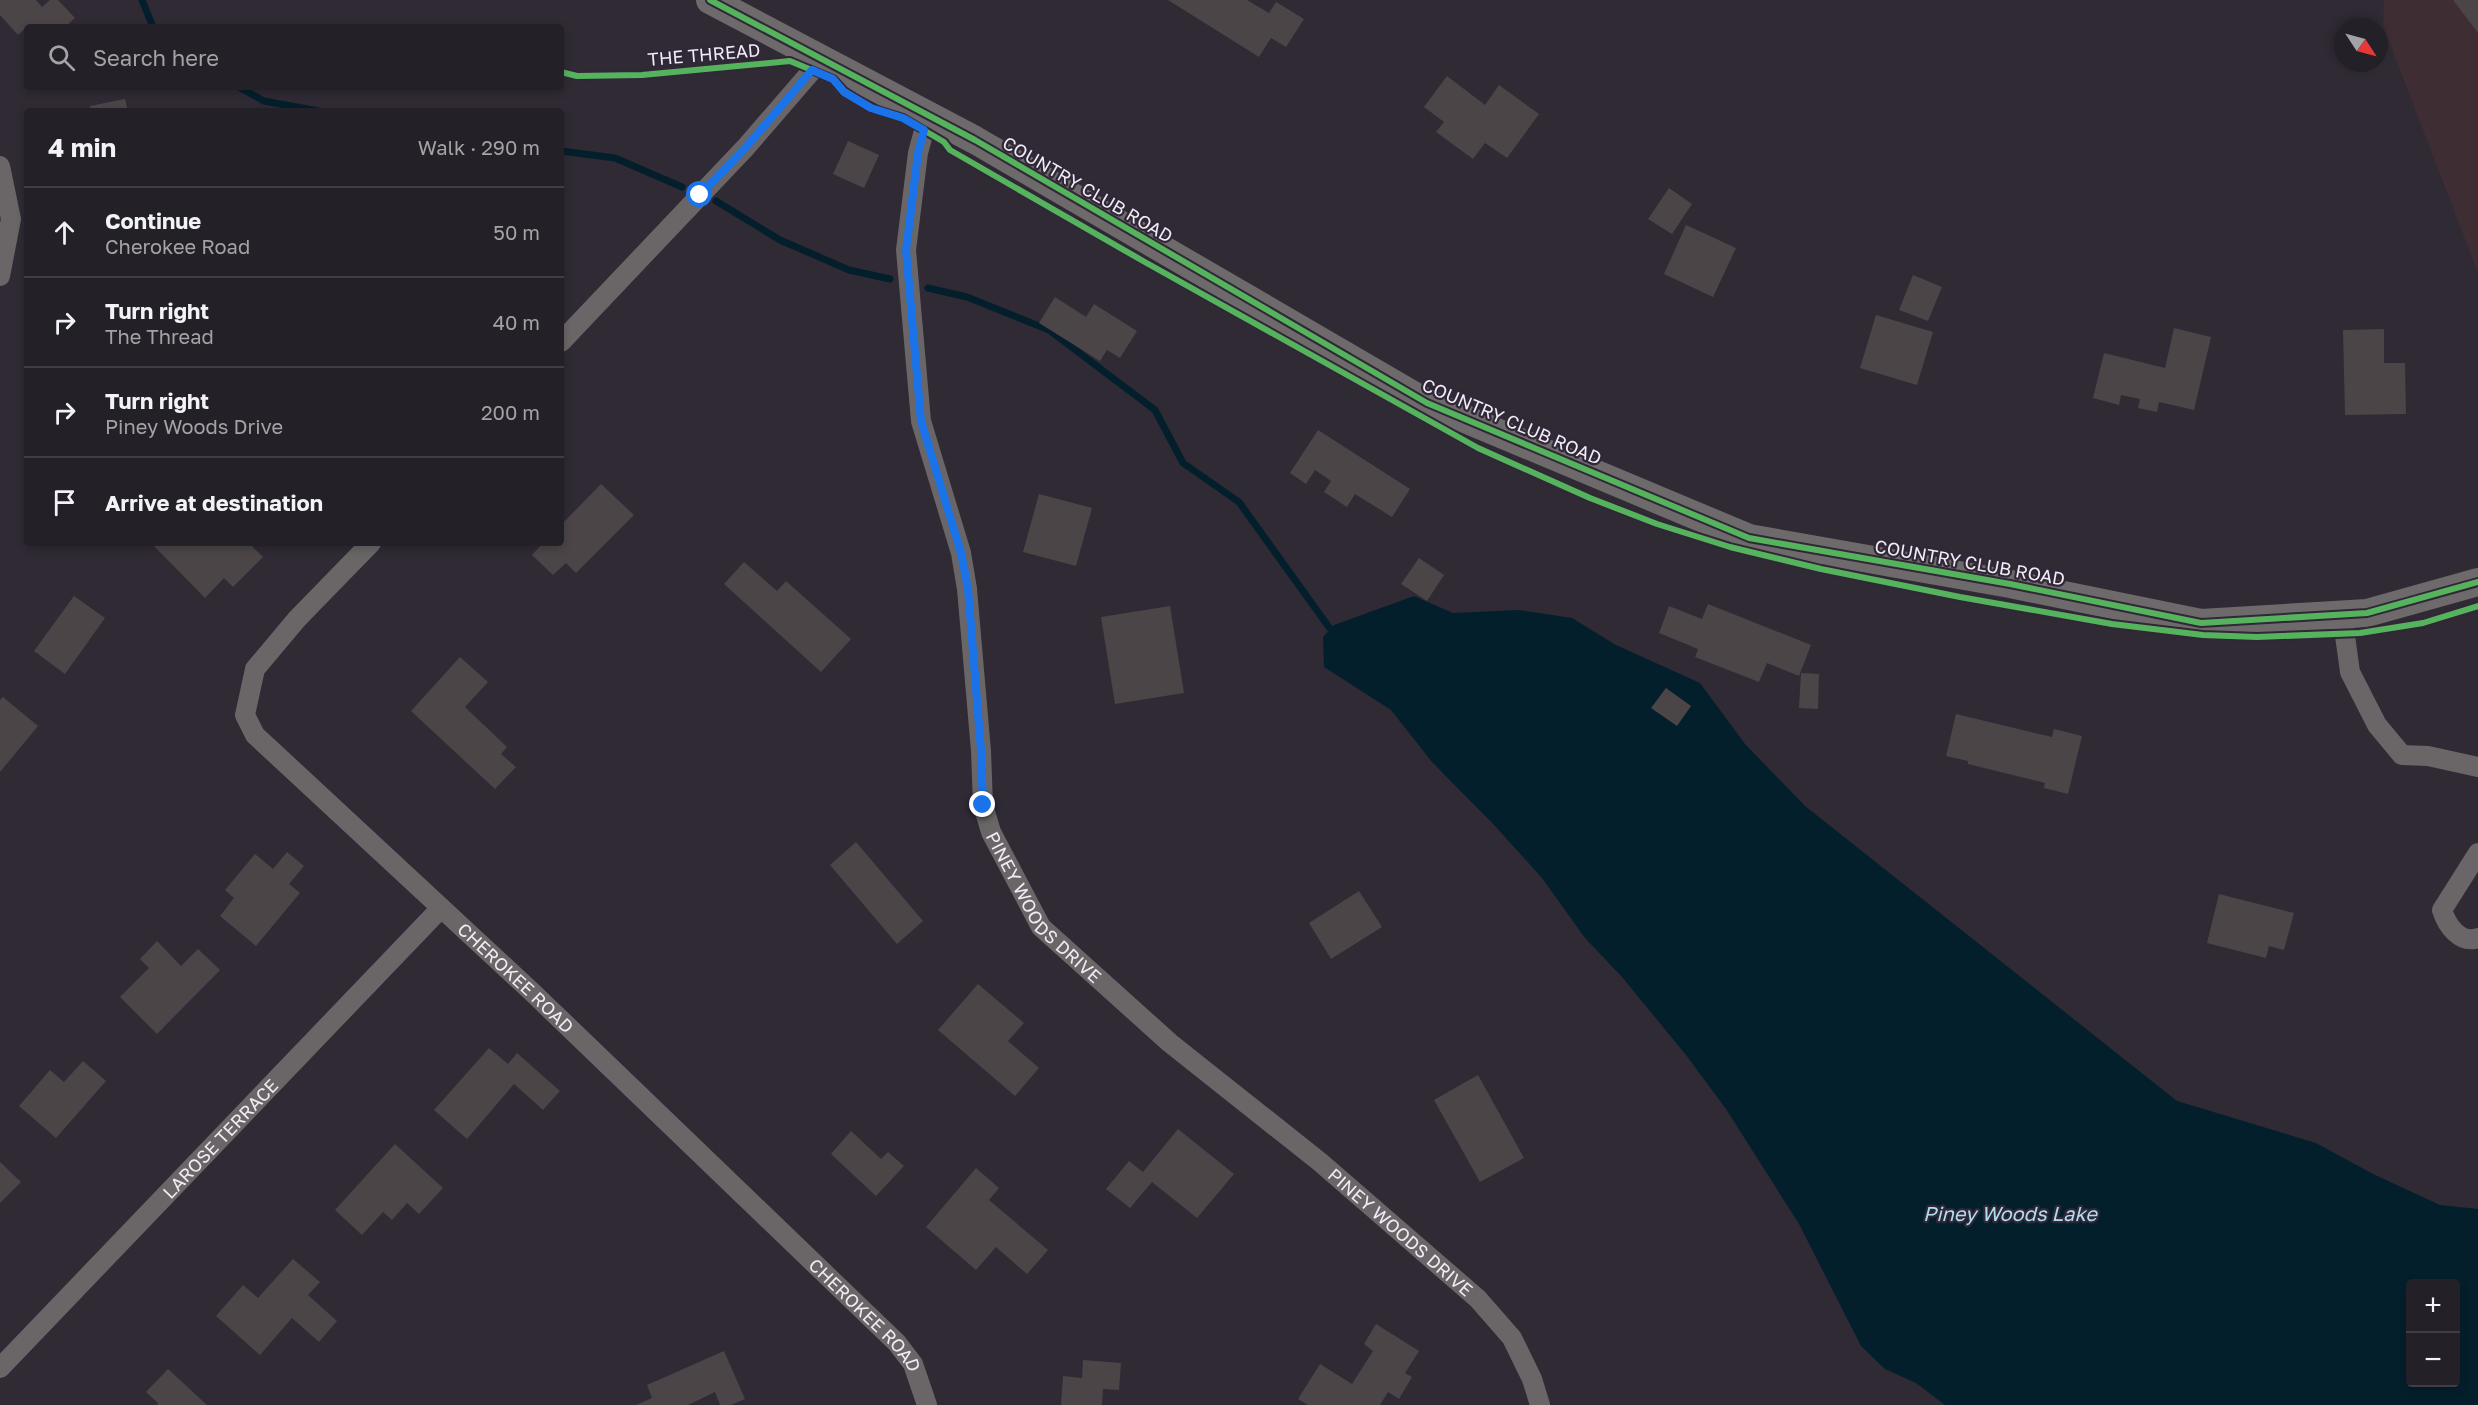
<!DOCTYPE html>
<html lang="en">
<head>
<meta charset="utf-8">
<style>
	body { margin:0; font-family:"Golos Text",sans-serif; background:#2f2d33; color:#f1f3f6 }
	.controls { position:absolute; right:18px; bottom:18px; display:grid; overflow:hidden; border-radius:6px; box-shadow:0 3px 9px #0003 }
	.controls button { width:54px; height:54px; display:grid; place-items:center; padding:0; border:0; border-bottom:2px solid #403e44; background:#232027; color:#f1f3f6; font:30px sans-serif }
	.compass { position:absolute; left:2334px; top:18px; width:54px; height:54px; border-radius:50%; background:#232027; box-shadow:0 3px 9px #0003; rotate:126deg }
	.stop { position:absolute; width:18px; height:18px; margin:-14px; border:4px solid #1a73e8; border-radius:50%; background:#fff }
	.stop.end { background:#1a73e8; border-color:#fff; box-shadow:0 2px 6px #0008 }
	.list { margin:0; padding:0; list-style:none }
	h2 { display:flex; justify-content:space-between; align-items:center; height:78px; margin:0; padding:0 24px; font-size:26px }
	h2 small { font-size:20px; font-weight:400; color:#a3a3a7 }
	.list li { display:grid; grid-template-columns:39px 1fr auto; gap:18px; align-items:center; box-sizing:border-box; height:90px; padding:0 24px; border-top:2px solid #403e44 }
	.list b { display:block; font-size:22px; white-space:nowrap }
	.list p { margin:0; font-size:20px; white-space:nowrap; color:#a3a3a7 }
	.list em { font-size:20px; font-style:normal; color:#a3a3a7 }
	.icon { flex:none; width:33px; height:33px; fill:none; stroke:currentColor; stroke-width:2; stroke-linecap:round; stroke-linejoin:round }
	.map { position:relative; flex:none; width:2478px; height:1405px; overflow:hidden }
	.search { position:absolute; background:#232027; box-shadow:0 3px 9px #0003; left:24px; top:24px; width:540px; height:66px; display:flex; align-items:center; gap:15px; box-sizing:border-box; padding:0 21px; border-radius:6px; color:#a3a3a7; font-size:22px }
	.panel { position:absolute; background:#232027; box-shadow:0 3px 9px #0003; left:24px; top:108px; width:540px; height:438px; border-radius:6px }
	.map>svg:first-child { display:block }
	.education { fill:#3e2d33 }
	.water { fill:#041f2c; fill-rule:evenodd }
	.lines { fill:none; stroke-linecap:round; stroke-linejoin:round }
	.stream { stroke:#041f2c; stroke-width:7 }
	.building { fill:#4b4548 }
	.street { stroke:#6a6667; stroke-width:20 }
	.secondary { stroke:#6e696b; stroke-width:28 }
	.cycleway-casing { stroke:#302737; stroke-width:10 }
	.cycleway { stroke:#56b35d; stroke-width:6 }
	.route { stroke:#1a73e8; stroke-width:8 }
	.labels { text-anchor:middle; dominant-baseline:central; stroke-width:4.5; stroke-linejoin:round; paint-order:stroke }
	.street-label { font-size:18px; fill:#f1ebf6; stroke:#302737 }
	.water-label { font-size:20px; font-style:italic; fill:#aedef4; stroke:#302737 }
</style>
</head>
<body>
<div class="map">
<svg width="2478" height="1405" viewBox="0 0 2478 1405">
	<rect width="100%" height="100%" fill="#2f2a34"/>
	<polygon class="education" points="2384,0 2478,0 2478,273 2383,26"/>
	<path class="water" d="M1414 596 1453 613 1519 610 1572 618 1616 645 1700 683 1745 744 1805 806 2177 1101 2316 1143 2373 1174 2440 1205 2478 1209V1405H1945L1916 1383 1885 1369 1861 1346 1799 1224 1726 1109 1686 1055 1622 977 1585 938 1542 878 1495 826 1432 762 1391 710 1324 667 1323 637 1334 625ZM2410 1284H2456V1382H2410Z"/>
	<g class="lines">
		<g class="stream">
			<polyline points="142,0 153,27"/>
			<polyline points="239,87 264,101 318,111"/>
			<polyline points="561,151 615,158 682,187"/>
			<polyline points="716,201 780,240 849,270 890,279"/>
			<polyline points="928,288 967,297 1049,330 1155,410 1183,463 1239,502 1331,630"/>
		</g>
	</g>
	<g class="building">
		<polygon points="0,0 36,0 42,7 50,0 58,0 75,18 65,27 29,25 18,35 0,15"/>
		<polygon points="1168,0 1247,0 1269,13 1276,2 1304,19 1286,47 1271,38 1259,57"/>
		<polygon points="2453,0 2478,0 2478,33"/>
		<polygon points="1447,76 1485,105 1499,85 1539,114 1507,158 1485,143 1473,159 1436,132 1444,122 1424,107"/>
		<polygon points="125,99 128,111 91,111 90,106"/>
		<polygon points="848,141 879,155 864,188 833,174"/>
		<polygon points="1669,188 1692,204 1672,234 1648,219"/>
		<polygon points="1686,225 1736,248 1713,297 1664,274"/>
		<polygon points="1913,275 1942,287 1928,321 1899,310"/>
		<polygon points="1055,297 1086,317 1094,304 1137,331 1120,358 1107,350 1100,361 1039,323"/>
		<polygon points="1876,315 1933,332 1917,385 1860,368"/>
		<polygon points="2174,328 2211,337 2194,410 2159,402 2157,412 2138,408 2140,399 2121,395 2119,405 2093,398 2104,353 2165,368"/>
		<polygon points="2384,329 2384,363 2405,363 2406,414 2345,415 2343,330"/>
		<polygon points="1318,430 1410,489 1392,517 1355,494 1347,507 1324,492 1331,481 1315,470 1306,484 1290,473"/>
		<polygon points="601,484 634,515 576,573 566,563 553,575 532,555 543,543 561,543 561,525"/>
		<polygon points="1039,494 1092,508 1076,566 1023,552"/>
		<polygon points="154,543 188,543 190,545 192,543 249,543 263,557 233,587 224,578 205,598 153,545"/>
		<polygon points="1419,558 1444,575 1427,601 1401,584"/>
		<polygon points="744,562 777,591 786,581 851,639 821,672 724,584"/>
		<polygon points="74,596 105,618 65,674 34,651"/>
		<polygon points="1708,604 1811,645 1799,676 1767,663 1759,682 1695,657 1698,649 1659,633 1669,606 1702,619"/>
		<polygon points="1170,606 1184,693 1115,704 1101,617"/>
		<polygon points="460,657 488,682 465,707 507,747 501,754 516,767 495,789 411,711"/>
		<polygon points="1801,673 1819,674 1818,709 1799,708"/>
		<polygon points="1666,688 1691,706 1677,726 1651,708"/>
		<polygon points="3,697 38,726 0,772 0,700"/>
		<polygon points="1956,714 2052,737 2054,729 2082,736 2068,794 2044,788 2045,783 1968,764 1968,761 1946,756"/>
		<polygon points="856,842 923,921 897,944 830,865"/>
		<polygon points="287,852 304,866 289,884 300,893 256,946 220,916 234,898 225,890 255,854 273,869"/>
		<polygon points="1359,891 1382,927 1331,959 1309,923"/>
		<polygon points="2219,894 2294,913 2284,950 2269,946 2266,958 2207,943"/>
		<polygon points="157,941 181,966 198,949 220,970 157,1034 120,997 149,968 140,959"/>
		<polygon points="978,984 1024,1023 1008,1041 1039,1068 1015,1096 938,1030"/>
		<polygon points="489,1048 508,1064 517,1053 560,1091 543,1110 514,1084 467,1139 434,1110"/>
		<polygon points="83,1061 106,1081 56,1138 19,1106 50,1070 64,1082"/>
		<polygon points="1478,1075 1524,1158 1480,1182 1434,1100"/>
		<polygon points="1178,1129 1234,1174 1197,1218 1152,1182 1130,1208 1106,1189 1129,1161 1143,1172"/>
		<polygon points="851,1131 881,1159 888,1152 904,1166 876,1196 831,1154"/>
		<polygon points="395,1144 443,1188 419,1214 407,1203 392,1220 383,1212 362,1235 335,1210"/>
		<polygon points="0,1162 21,1182 0,1203"/>
		<polygon points="976,1168 999,1188 989,1200 1048,1250 1027,1274 996,1247 976,1270 926,1227"/>
		<polygon points="293,1259 320,1282 308,1295 337,1321 319,1342 292,1318 260,1355 216,1316 243,1285 258,1298"/>
		<polygon points="1376,1324 1419,1351 1405,1373 1412,1377 1399,1399 1388,1392 1380,1405 1308,1405 1298,1399 1320,1364 1352,1384 1373,1351 1364,1344"/>
		<polygon points="724,1351 745,1399 731,1405 720,1405 715,1392 688,1405 636,1405 652,1398 647,1385"/>
		<polygon points="1083,1360 1121,1363 1119,1390 1103,1389 1102,1405 1061,1405 1063,1376 1082,1378"/>
		<polygon points="168,1369 207,1405 157,1405 158,1403 146,1392"/>
	</g>
	<g class="lines">
		<g class="street">
			<path id="s1" d="M928 116 918 153 906 250 921 421 961 553 967 589 981 751 983 805 991 832 1041 927 1170 1043 1320 1162 1478 1299 1512 1338 1532 1379 1540 1405"/>
			<polyline points="0,166 11,219 0,276"/>
			<polyline points="561,342 746,147 822,59"/>
			<path id="s2" d="M371 543 297 619 255 669 245 715 255 735 532 992 897 1343 913 1364 927 1405"/>
			<polyline points="2342,614 2350,672 2377,725 2402,755 2428,756 2478,767"/>
			<path d="M2478 853 2442 910C2447 926 2460 944 2478 938"/>
			<path id="s3" d="M0 1368 441 908"/>
		</g>
		<polyline class="secondary" points="710,0 975,140 1427,403 1749,538 2010,584 2201,623 2367,613 2478,582"/>
		<defs>
			<g id="cycleway">
				<polyline points="710,0 975,140 1427,403 1749,538 2010,584 2201,623 2367,613 2478,582"/>
				<polyline points="561,72 577,76 642,75 790,61 833,79 844,91 871,108 903,118 944,142 950,150 1143,261 1478,448 1590,498 1657,524 1730,547 1821,569 1960,597 2112,624 2203,635 2257,637 2360,633 2423,623 2478,606"/>
			</g>
		</defs>
		<use href="#cycleway" class="cycleway-casing"/>
		<use href="#cycleway" class="cycleway"/>
	</g>
	<g class="lines">
		<polyline class="route" points="700,195 746,147 812,70 833,79 844,92 871,108 903,118 924,130 918,153 906,250 921,421 961,553 968,589 981,751 983,805"/>
	</g>
	<g class="labels">
		<g class="street-label">
			<text transform="translate(704 54) rotate(-5)">THE THREAD</text>
			<text transform="translate(1088 189) rotate(30)">COUNTRY CLUB ROAD</text>
			<text transform="translate(1512 421) rotate(23)">COUNTRY CLUB ROAD</text>
			<text transform="translate(1970 562) rotate(10)">COUNTRY CLUB ROAD</text>
			<text stroke="none"><textPath href="#s1" startOffset="820">PINEY WOODS DRIVE</textPath></text>
			<text stroke="none"><textPath href="#s2" startOffset="597">CHEROKEE ROAD</textPath></text>
			<text stroke="none"><textPath href="#s3" startOffset="318">LAROSE TERRACE</textPath></text>
			<text stroke="none"><textPath href="#s1" startOffset="1306">PINEY WOODS DRIVE</textPath></text>
			<text stroke="none"><textPath href="#s2" startOffset="1083">CHEROKEE ROAD</textPath></text>
		</g>
		<g class="water-label">
			<text x="2010" y="1213">Piney Woods Lake</text>
		</g>
	</g>
</svg>
<div class="controls">
<button>+</button>
<button>−</button>
</div>
<svg class="compass" viewBox="-18 -18 36 36"><path d="M0-13l5 13h-10z" fill="#e53935"/><path d="M0 13l5-13h-10z" fill="#a3a3a7"/></svg>
<div class="stop" style="left:700px;top:195px"></div>
<div class="stop end" style="left:983px;top:805px"></div>
<div class="search"><svg class="icon" aria-label="search" viewBox="0 0 24 24"><circle cx="10" cy="10" r="6"/><path d="M15 15l6 6"/></svg>Search here</div>
<section class="panel">
<h2>4 min<small>Walk · 290 m</small></h2>
<ul class="list">
<li><svg class="icon" aria-label="ahead" viewBox="0 0 24 24"><path d="M12 20V5M6 11l6-6 6 6"/></svg><div><b>Continue</b><p>Cherokee Road</p></div><em>50 m</em></li>
<li><svg class="icon" aria-label="right" viewBox="0 0 24 24"><path d="M7 20v-9h11M14 6l5 5-5 5"/></svg><div><b>Turn right</b><p>The Thread</p></div><em>40 m</em></li>
<li><svg class="icon" aria-label="right" viewBox="0 0 24 24"><path d="M7 20v-9h11M14 6l5 5-5 5"/></svg><div><b>Turn right</b><p>Piney Woods Drive</p></div><em>200 m</em></li>
<li><svg class="icon" aria-label="arrive" viewBox="0 0 24 24"><path d="M6 21V4h12l-3 4 3 4H6"/></svg><div><b>Arrive at destination</b></div></li>
</ul>
</section>
</div>
</body>
</html>
